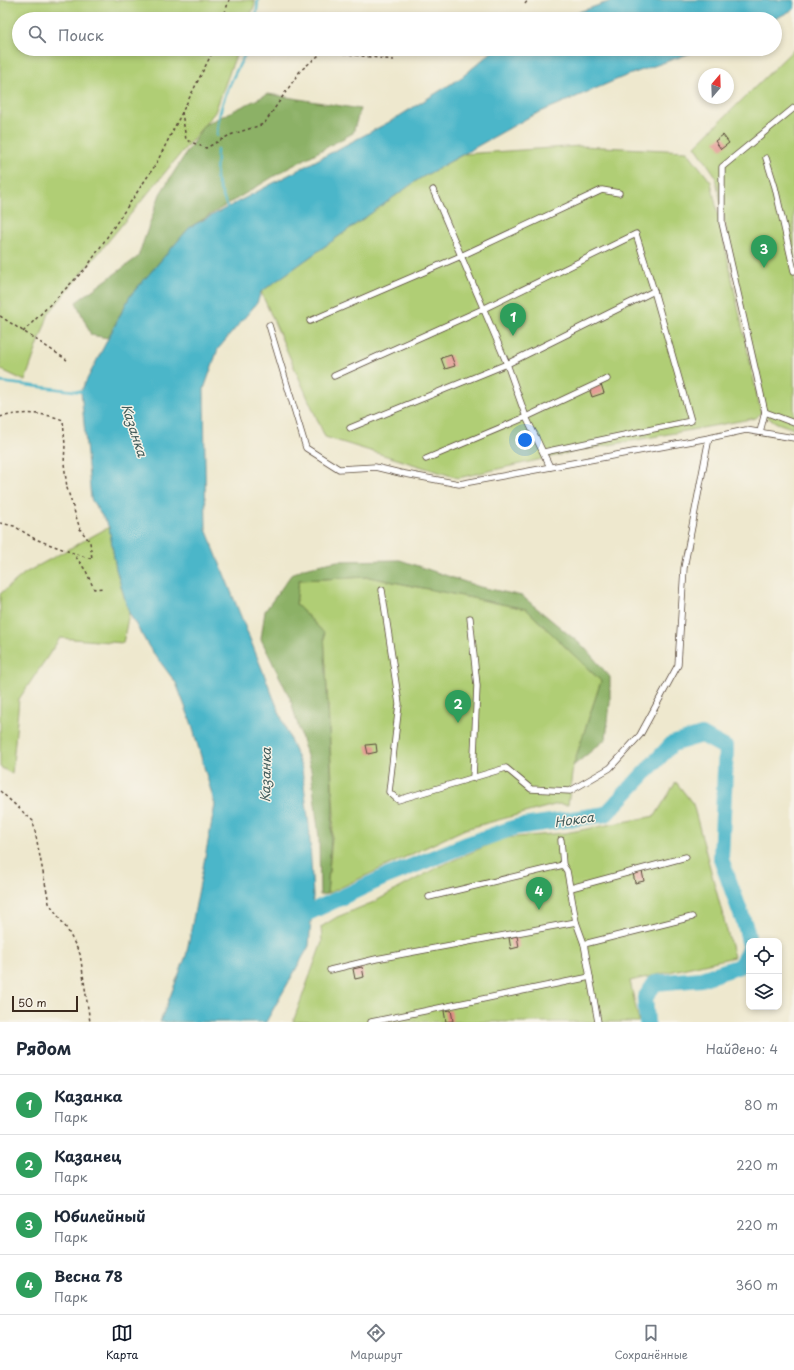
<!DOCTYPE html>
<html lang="ru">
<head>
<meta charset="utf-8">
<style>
	body { margin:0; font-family:"Playpen Sans",sans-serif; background:#f6f6f7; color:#1f2937 }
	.controls { position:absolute; right:12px; bottom:12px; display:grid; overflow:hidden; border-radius:8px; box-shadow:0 2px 6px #0003 }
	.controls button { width:36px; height:36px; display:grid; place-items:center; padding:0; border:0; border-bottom:1px solid #e0e1e3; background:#fff; color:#1f2937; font:20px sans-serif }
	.compass { position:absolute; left:698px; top:68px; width:36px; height:36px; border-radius:50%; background:#fff; box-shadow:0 2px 6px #0003; rotate:19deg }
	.scale { position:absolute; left:12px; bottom:10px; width:66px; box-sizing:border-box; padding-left:4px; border:2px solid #3b2a1e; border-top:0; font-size:11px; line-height:14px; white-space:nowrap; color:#3b2a1e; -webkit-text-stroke:3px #f7f3e8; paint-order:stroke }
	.you { position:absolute; left:525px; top:440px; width:14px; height:14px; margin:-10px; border:3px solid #fff; border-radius:50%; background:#1a73e8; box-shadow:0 0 0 6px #1a73e833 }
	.badge { display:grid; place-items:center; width:26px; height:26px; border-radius:50%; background:#111827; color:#fff; font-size:13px; font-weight:700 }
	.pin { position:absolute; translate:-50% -33px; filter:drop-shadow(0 1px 2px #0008) }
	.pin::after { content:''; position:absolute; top:21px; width:14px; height:12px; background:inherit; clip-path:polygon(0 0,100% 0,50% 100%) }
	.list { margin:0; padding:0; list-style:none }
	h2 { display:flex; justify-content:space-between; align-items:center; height:52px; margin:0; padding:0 16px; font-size:17px }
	h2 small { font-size:13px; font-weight:400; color:#747a83 }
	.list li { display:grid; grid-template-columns:26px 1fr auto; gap:12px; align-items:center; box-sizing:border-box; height:60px; padding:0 16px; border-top:1px solid #e0e1e3 }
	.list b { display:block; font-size:15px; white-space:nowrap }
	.list p { margin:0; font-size:13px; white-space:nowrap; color:#747a83 }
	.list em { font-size:13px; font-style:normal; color:#747a83 }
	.icon { flex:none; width:22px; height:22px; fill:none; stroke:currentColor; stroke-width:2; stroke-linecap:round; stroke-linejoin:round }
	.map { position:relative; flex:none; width:794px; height:1022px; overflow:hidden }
	.search { position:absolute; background:#fff; box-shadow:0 2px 6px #0003; left:12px; right:12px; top:12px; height:44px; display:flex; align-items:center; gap:10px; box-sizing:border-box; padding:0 14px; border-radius:22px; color:#747a83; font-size:15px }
	.sheet { height:292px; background:#fff }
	nav { display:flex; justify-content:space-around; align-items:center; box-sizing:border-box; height:56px; border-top:1px solid #e0e1e3; background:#fff; font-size:11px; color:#747a83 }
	nav a { display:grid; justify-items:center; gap:2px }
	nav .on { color:#111827 }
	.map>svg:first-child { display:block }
	.green { fill:#b0ce74; stroke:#767c49 }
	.forest { fill:#8cb166; stroke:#646e42 }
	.water { fill:#4cb6c9; stroke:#447074 }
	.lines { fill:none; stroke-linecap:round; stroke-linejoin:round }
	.stream { stroke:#4cb6c9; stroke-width:2.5 }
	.river { stroke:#4cb6c9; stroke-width:16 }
	.building { fill:#e08b84 }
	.service-casing { stroke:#564638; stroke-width:7 }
	.path { stroke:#564638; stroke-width:1.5; stroke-dasharray:3 3; stroke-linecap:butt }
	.service { stroke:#fff; stroke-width:5.5 }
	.labels { text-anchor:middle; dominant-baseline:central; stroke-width:3; stroke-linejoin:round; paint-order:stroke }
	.water-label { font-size:13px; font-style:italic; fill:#415b5a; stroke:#f7f3e8 }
</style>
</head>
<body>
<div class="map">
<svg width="794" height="1022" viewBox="0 0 794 1022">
	<rect width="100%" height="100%" fill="#f7f3e8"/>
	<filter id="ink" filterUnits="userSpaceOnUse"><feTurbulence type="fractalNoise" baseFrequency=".025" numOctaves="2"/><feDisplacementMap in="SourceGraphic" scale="8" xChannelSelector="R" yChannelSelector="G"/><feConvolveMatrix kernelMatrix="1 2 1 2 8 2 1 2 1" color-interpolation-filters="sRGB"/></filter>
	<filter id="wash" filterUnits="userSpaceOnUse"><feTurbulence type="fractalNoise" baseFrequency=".012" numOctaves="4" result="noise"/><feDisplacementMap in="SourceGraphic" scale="16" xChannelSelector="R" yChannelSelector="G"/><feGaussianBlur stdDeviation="0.9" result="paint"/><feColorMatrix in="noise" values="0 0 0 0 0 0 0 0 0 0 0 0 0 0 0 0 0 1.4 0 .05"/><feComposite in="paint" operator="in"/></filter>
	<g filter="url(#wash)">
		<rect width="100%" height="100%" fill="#eee8ce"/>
		<g class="green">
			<polygon points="0,0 254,0 255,4 249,19 19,19 19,49 238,49 215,112 49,313 25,381 0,369"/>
			<polygon points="794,49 794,429 777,423 765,416 715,175 695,146"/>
			<polygon points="580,146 687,151 711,182 761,413 756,418 582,450 458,478 325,437 261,292 419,179 464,154"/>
			<polygon points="109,527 116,569 129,613 123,643 60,638 19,699 12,774 0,767 0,594 25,573"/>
			<polygon points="369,577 526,609 601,681 573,766 568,805 558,804 465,829 327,894 334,815 324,633 296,604 299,580"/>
			<polygon points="676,782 693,804 734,957 630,981 639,1022 293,1022 322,942 321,927 337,917 374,902 440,866 504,838 565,833 655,816"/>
		</g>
		<g class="forest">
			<polygon points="268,94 360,109 353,133 281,172 190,227 130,296 108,338 91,335 76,302 138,257 160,194 204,125"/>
			<polygon points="400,560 480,587 522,596 584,647 610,677 610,703 606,739 573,766 601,681 526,609 369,577 299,580 296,604 324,633 333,810 327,894 320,895 319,838 311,770 290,698 261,639 265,611 291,575 304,568 337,561"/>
		</g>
		<g class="water">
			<polygon points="614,0 794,0 794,9 775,19 558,19"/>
			<polygon points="495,49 702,49 623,77 531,116 419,179 261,292 257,303 218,349 204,389 205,464 206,529 302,769 309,825 313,896 309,946 266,1022 160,1022 186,956 215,805 191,722 176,683 149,647 129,613 116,569 109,527 91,499 81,391 130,296 190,227 393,120 462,77"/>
		</g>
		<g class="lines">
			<g class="stream">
				<polyline points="256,19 258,0"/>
				<path d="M217 135C218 104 233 76 248 49"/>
				<polyline points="217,149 216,179 228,209"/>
				<polyline points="0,382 83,392"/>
			</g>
			<g class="river">
				<polyline points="293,920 385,877 468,844 516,827 606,814 672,744 702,735 726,748 721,859 746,928 749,942"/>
				<polyline points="647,1022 645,998 655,983 701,979 740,966 749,950"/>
			</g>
		</g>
		<g id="blocks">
			<g class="building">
				<polygon points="723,135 729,143 721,149 715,141"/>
				<polygon points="451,355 455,366 445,369 441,358"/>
				<polygon points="601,384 604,393 592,397 589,388"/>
				<polygon points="376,744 377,752 368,754 366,745"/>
				<polygon points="642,871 644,881 635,883 633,873"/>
				<polygon points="517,936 519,947 511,949 509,938"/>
				<polygon points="362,967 364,977 355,979 353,969"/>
				<polygon points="451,1010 453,1021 446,1022 444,1011"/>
			</g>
		</g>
	</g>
	<g filter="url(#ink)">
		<use href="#blocks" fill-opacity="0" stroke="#564638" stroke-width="1"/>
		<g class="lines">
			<defs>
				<g id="service">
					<polyline points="766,158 775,187 794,271"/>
					<polyline points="433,190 507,364 526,417 550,467"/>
					<polyline points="310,321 461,256 602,190 619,193"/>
					<polyline points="269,325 306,448 339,469 375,467 400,473 459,484 709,438"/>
					<polyline points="334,376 483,309 636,234 654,291 691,421 544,452"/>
					<polyline points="765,412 794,423"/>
					<polyline points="350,428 507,364 654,291"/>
					<polyline points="760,432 765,412 722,223 722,167 794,108"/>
					<polyline points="426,459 526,417 607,379"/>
					<polyline points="382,590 399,704 389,792 398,800 506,768 531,789 570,791 610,768 640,735 678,665 684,568 709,438 746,430 794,438"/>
					<polyline points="470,618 477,686 473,778"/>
					<polyline points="561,840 563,865 567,871 576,922 584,944 598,1022"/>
					<polyline points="571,888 686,857"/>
					<polyline points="429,897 563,865"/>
					<polyline points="584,944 692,917"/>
					<polyline points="330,970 376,959 576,922"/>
					<polyline points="371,1022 590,977"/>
				</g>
			</defs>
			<use href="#service" class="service-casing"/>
			<g class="path">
				<polyline points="525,4 528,0"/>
				<polyline points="223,19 229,0"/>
				<polyline points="182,112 186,140 206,148 230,135 264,124 300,71 324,51 394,60"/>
				<polyline points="0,316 67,360"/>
				<polyline points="23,332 87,267 156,164 214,49"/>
				<path d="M0 417C21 412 43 412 63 420L65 445 64 463 67 488 80 529 90 542 92 559 73 553"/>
				<polyline points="0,523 14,526 35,539 73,553 86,571 94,589 104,588"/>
				<polyline points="0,791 33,821 49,903 67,929 80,954 90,1022"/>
			</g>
			<use href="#service" class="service"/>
		</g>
	</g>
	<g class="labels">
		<g class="water-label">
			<text transform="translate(135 430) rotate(72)">Казанка</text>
			<text transform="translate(265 775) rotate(-89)">Казанка</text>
			<text transform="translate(574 819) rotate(-8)">Нокса</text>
		</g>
	</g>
</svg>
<div class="controls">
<button><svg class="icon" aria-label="locate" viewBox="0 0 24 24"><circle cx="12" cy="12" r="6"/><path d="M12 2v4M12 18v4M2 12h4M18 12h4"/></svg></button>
<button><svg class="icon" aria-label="layers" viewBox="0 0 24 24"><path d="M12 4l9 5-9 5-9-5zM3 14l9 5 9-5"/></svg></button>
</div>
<svg class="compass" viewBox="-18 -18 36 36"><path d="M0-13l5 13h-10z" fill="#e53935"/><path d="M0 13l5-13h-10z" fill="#747a83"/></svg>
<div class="scale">50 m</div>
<div class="you"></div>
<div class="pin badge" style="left:513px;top:336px;background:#2e9e5b">1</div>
<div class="pin badge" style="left:458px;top:723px;background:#2e9e5b">2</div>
<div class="pin badge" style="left:764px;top:268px;background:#2e9e5b">3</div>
<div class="pin badge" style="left:539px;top:910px;background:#2e9e5b">4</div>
<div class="search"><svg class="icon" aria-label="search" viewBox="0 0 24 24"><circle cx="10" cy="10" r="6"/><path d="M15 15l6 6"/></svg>Поиск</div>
</div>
<section class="sheet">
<h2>Рядом<small>Найдено: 4</small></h2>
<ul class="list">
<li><span class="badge" style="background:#2e9e5b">1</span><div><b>Казанка</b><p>Парк</p></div><em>80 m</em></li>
<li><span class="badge" style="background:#2e9e5b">2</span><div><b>Казанец</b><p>Парк</p></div><em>220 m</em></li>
<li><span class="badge" style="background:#2e9e5b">3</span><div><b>Юбилейный</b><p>Парк</p></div><em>220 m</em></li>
<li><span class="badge" style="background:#2e9e5b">4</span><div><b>Весна 78</b><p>Парк</p></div><em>360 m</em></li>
</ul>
</section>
<nav>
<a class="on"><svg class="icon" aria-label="map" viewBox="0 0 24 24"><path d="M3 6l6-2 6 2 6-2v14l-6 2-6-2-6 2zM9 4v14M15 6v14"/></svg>Карта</a>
<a><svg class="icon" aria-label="directions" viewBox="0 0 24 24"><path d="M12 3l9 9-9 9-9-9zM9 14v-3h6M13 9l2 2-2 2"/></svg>Маршрут</a>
<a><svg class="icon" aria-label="saved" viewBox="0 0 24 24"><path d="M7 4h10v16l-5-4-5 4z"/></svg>Сохранённые</a>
</nav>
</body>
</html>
